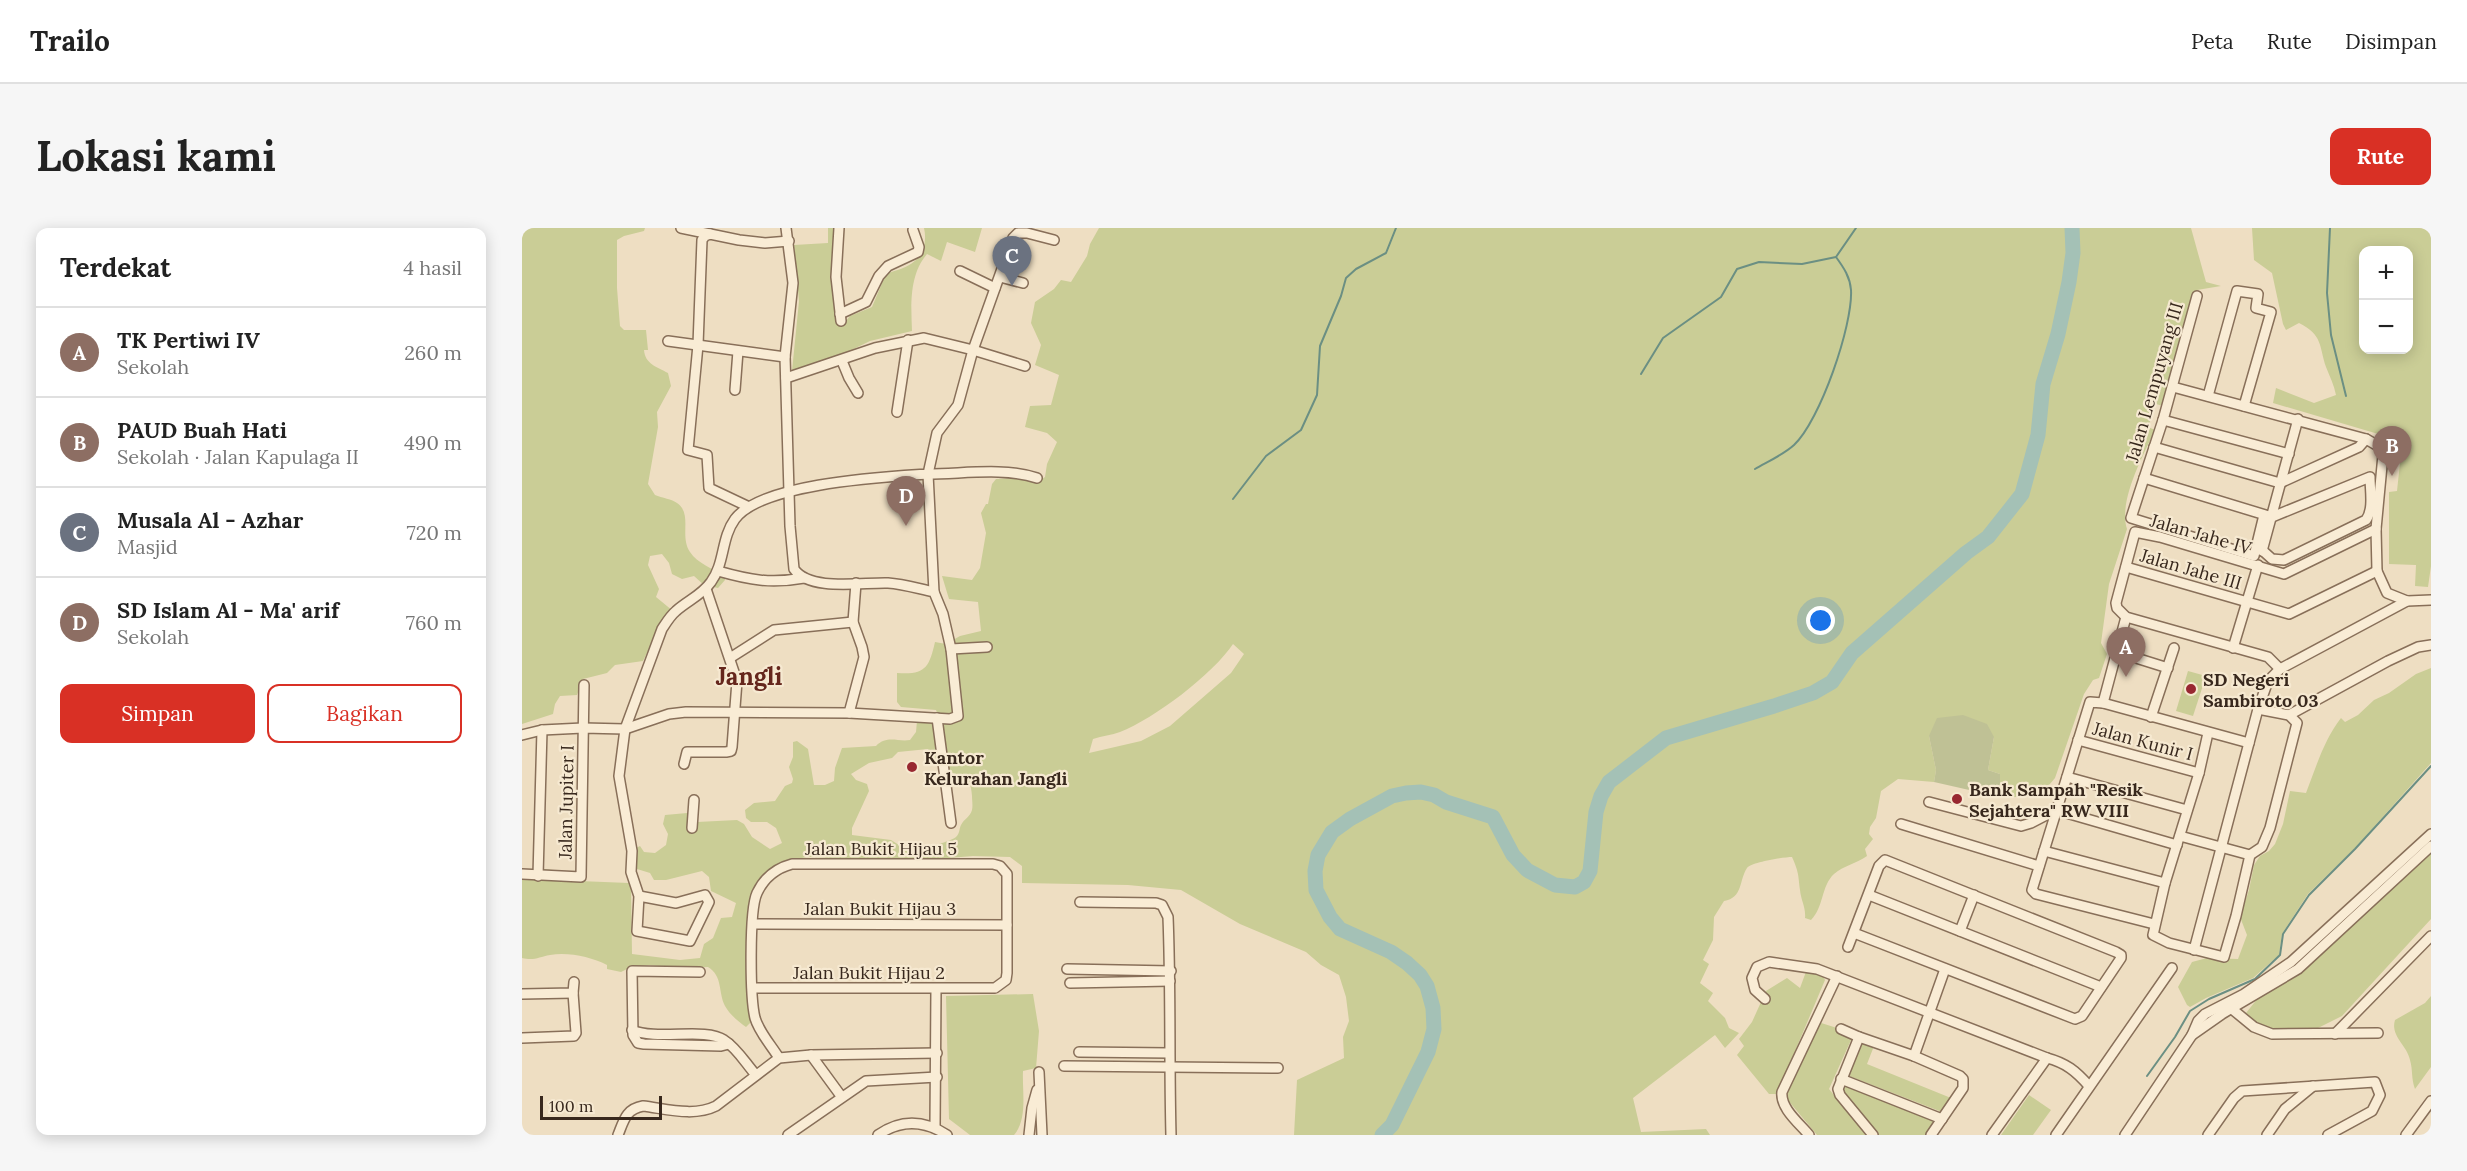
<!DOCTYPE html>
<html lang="id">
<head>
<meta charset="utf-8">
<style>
	body { margin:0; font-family:Lora,serif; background:#f6f6f6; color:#222 }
	.controls { position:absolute; right:18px; top:18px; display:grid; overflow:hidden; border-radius:12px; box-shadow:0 3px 15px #0003 }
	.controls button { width:54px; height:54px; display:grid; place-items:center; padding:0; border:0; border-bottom:2px solid #e0e0e0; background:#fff; color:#222; font:30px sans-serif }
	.scale { position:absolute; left:18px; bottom:15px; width:122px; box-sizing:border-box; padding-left:6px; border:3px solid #38281d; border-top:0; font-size:16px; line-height:21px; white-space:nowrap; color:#38281d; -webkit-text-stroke:4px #f6e9d1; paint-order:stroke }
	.you { position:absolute; left:1299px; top:393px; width:21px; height:21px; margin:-15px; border:4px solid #fff; border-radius:50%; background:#1a73e8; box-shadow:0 0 0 9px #1a73e833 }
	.badge { display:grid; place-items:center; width:39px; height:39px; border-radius:50%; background:#d93025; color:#fff; font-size:20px; font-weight:700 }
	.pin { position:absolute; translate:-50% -50px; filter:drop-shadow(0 2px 3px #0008) }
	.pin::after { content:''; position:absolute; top:32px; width:21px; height:18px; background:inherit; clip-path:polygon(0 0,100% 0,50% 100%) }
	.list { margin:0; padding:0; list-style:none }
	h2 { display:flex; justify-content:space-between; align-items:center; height:78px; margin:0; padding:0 24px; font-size:26px }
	h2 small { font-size:20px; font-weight:400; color:#767676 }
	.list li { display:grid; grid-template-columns:39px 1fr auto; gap:18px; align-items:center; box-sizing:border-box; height:90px; padding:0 24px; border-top:2px solid #e0e0e0 }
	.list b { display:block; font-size:22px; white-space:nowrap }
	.list p { margin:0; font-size:20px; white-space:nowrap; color:#767676 }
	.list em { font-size:20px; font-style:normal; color:#767676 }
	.actions { display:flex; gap:12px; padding:18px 24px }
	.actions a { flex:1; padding:14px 0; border:2px solid #d93025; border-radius:12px; text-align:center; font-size:21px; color:#d93025 }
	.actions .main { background:#d93025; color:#fff }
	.map { position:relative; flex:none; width:1909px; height:907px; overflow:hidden; border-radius:12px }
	header { display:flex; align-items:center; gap:36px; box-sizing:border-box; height:84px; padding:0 30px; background:#fff; border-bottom:2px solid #e0e0e0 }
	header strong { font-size:28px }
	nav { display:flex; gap:33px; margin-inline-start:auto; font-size:21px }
	.intro { display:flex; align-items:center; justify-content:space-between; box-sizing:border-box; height:144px; padding:0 36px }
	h1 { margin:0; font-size:42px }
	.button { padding:15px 27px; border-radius:12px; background:#d93025; color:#fff; font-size:21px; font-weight:700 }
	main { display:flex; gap:36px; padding:0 36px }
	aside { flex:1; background:#fff; border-radius:12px; box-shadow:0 3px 15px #0003 }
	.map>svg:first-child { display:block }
	.green { fill:#cacd96; fill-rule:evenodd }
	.cemetery { fill:#bfc195 }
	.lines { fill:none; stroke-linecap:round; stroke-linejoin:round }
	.stream { stroke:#6b8f83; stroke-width:2 }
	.river { stroke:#a4c1b6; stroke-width:15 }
	.minor-casing { stroke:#886f59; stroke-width:12 }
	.minor { stroke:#f9ecd5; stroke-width:9 }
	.poi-dot { fill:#982831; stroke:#f6e9d1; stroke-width:2 }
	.labels { text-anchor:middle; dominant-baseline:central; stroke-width:4.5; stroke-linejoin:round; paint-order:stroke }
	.street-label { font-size:18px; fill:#38281d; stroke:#f6e9d1 }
	.poi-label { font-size:18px; font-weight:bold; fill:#38281d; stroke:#f6e9d1; text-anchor:start }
	.district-label { font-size:24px; font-weight:bold; fill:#65261c; stroke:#f6e9d1 }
</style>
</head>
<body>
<header>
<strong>Trailo</strong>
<nav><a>Peta</a><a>Rute</a><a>Disimpan</a></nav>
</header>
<div class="intro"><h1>Lokasi kami</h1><a class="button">Rute</a></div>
<main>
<aside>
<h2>Terdekat<small>4 hasil</small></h2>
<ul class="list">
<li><span class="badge" style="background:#8d6e63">A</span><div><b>TK Pertiwi IV</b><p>Sekolah</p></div><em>260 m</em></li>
<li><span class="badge" style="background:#8d6e63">B</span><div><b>PAUD Buah Hati</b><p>Sekolah · Jalan Kapulaga II</p></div><em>490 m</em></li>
<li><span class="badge" style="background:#6b7280">C</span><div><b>Musala Al - Azhar</b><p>Masjid</p></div><em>720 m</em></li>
<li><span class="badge" style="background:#8d6e63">D</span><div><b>SD Islam Al - Ma' arif</b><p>Sekolah</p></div><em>760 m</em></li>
</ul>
<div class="actions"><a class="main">Simpan</a><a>Bagikan</a></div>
</aside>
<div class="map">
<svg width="1909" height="907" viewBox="0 0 1909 907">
	<rect width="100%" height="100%" fill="#eedec2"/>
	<g class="green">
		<path d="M0 0H123L122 3 102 8 95 12V60L98 98 102 102H124L126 122H122C123 136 135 139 146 145L149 158 135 184 136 199 126 256 133 267C140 270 150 271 155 275 171 286 157 308 168 324 175 335 191 341 203 348V352L196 360 182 357 172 348 160 351 150 346 147 335 140 326 128 328 126 337 137 361 134 369 151 383 131 412 121 433 93 437 85 445 61 451 55 467 38 468 33 476 31 486 0 496Z"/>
		<path d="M306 0H313L310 65 316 96 323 94 328 88 350 79 363 48C368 43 375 43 381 40 399 33 406 18 402 0H460L453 24 425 14 419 33 405 26C387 47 389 77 390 103L348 113 309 132 270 143 277 73 272 17 306 15Z"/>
		<path d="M577 0H1669L1684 54 1699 58 1675 62 1641 178 1634 176 1626 199 1633 202C1621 228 1596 273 1605 301L1587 356 1579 415 1585 426 1577 450 1571 452 1562 466 1533 550 1522 563 1509 569H1478V546L1466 542 1472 509 1407 508 1414 542 1412 554 1376 551 1359 563 1354 590 1348 599 1347 606 1351 611 1343 621 1345 628C1335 635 1321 638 1312 646 1299 658 1302 679 1289 692L1283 690C1284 679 1279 673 1278 662 1276 646 1277 645 1270 629 1262 629 1229 634 1225 640 1217 652 1221 670 1202 673L1192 689 1191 712 1181 732 1187 736 1178 755 1191 765 1186 773 1203 790 1207 800 1217 805 1203 820 1193 807 1111 870 1119 904 1184 901 1188 907H772L775 852 822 830 821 809 827 793 824 769 817 747 799 737 784 724 718 696 659 662 606 657 500 655V638L488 629 451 628 390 633 288 629C270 630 239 641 232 659 222 688 229 754 230 786L229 794 224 799C216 793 208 787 203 778 196 764 201 748 186 739L156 740 127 737 109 739 99 744 85 741V737C69 729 47 724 28 727 17 729 12 733 0 730V649L9 651 23 641 53 645 57 653 107 655 109 658 110 726 158 732 178 730 182 716 191 710 199 690 210 689 214 675 189 663 187 649 180 643 144 652H132L128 645 115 641 113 631 114 620 118 618 122 624 133 625 144 617 146 606 141 596 143 587 165 585 170 593 175 594 215 592 222 596 230 609 248 621 260 615 254 600 245 594H229L224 590 223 582 232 575 253 573 263 558 270 555 271 551 267 539 271 529V514L275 513 286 521 292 557H303L312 553 313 540 320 520 354 518C365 507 375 514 388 512L394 504 395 493 419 495 414 482 379 479 375 474V445C403 447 407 440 413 414L424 416 438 408 459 403 456 374 427 371 420 348 450 352 458 340 464 305 459 285 464 276H466L470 256 474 251 493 250 516 254 523 249 525 236 535 214 525 205 503 199 508 178 529 177 537 147 513 137 519 117 509 95 513 74 532 61 539 52 549 54 565 28 568 16ZM711 416 722 426 709 445 648 498 619 513 567 525 571 511C580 508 590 507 598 504 632 491 691 446 711 416ZM406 521 419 542C438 548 449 545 450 568 450 572 451 578 450 582 448 589 442 591 439 597 437 601 438 605 434 609 426 615 395 622 385 622L369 612 330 607V600L347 563 345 556 334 552 329 546 347 535 370 530 376 524Z"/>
		<path d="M1730 0H1909V338L1906 359 1893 358 1894 337 1867 336V264L1875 263 1878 235H1869L1863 208 1751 175 1754 160 1792 175 1814 167C1812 157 1808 149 1804 139 1797 118 1801 107 1777 95L1764 102 1761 96 1750 45 1732 32ZM1842 22H1886V122H1842Z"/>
		<path d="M1909 440V535L1833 620 1786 666 1760 706 1757 727 1731 750 1684 770 1668 779 1665 777 1656 759 1670 734 1685 730 1716 731 1725 707 1718 689 1727 662 1732 637 1738 628 1747 623 1753 616 1761 596 1768 563 1784 565C1794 539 1802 512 1819 490L1823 494 1836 487 1852 472 1867 465 1894 446Z"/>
		<polygon points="1666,443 1684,448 1671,488 1654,483"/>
		<polygon points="1909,624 1909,691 1820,788 1794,801 1739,800 1724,785 1736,770 1778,746"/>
		<polygon points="1285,741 1301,748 1303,752 1255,866 1247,866 1215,827 1222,818 1217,811 1230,794 1244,763 1265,750 1278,760"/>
		<path d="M511 766 517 803 514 840 501 843C500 863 506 891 492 907H448L427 891 424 768Z"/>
		<path d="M1909 768V839L1893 861C1889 850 1891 842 1888 832 1885 817 1868 808 1873 792L1903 775Z"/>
		<polygon points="1296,794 1315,800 1317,806 1328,809 1329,812 1307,861 1344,907 1295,907 1265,871 1265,867"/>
		<polygon points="1339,814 1352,818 1345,836 1429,870 1420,884 1327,848 1325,846"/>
		<polygon points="1321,856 1411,892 1412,895 1403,907 1356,907 1320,863"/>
		<polygon points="1507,867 1529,882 1511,907 1479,907"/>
	</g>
	<polygon class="cemetery" points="1441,487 1465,496 1472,509 1466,542 1478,546 1478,569 1412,554 1414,542 1407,508 1415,490"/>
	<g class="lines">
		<g class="stream">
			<polyline points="1808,0 1805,65 1809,107 1824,168"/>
			<polyline points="1119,146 1141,110 1199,69 1215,41 1237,34 1280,36 1314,29 1334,0"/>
			<path d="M1233 241C1245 234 1261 227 1272 217 1298 193 1331 97 1329 62 1328 49 1322 40 1314 29"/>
			<polyline points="711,271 744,228 779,202 795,167 798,118 819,68 824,50 834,41 864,25 874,0"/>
			<polyline points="1625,848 1653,809 1668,783 1687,771 1733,751 1758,727 1761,706 1787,667 1833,621 1909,538"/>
		</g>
		<polyline class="river" points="860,907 870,897 906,824 912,801 911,780 905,758 898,747 885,735 869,724 818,701 808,689 794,662 793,643 796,627 810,604 828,591 870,568 884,565 899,564 912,567 924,574 971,589 991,627 1005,642 1033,657 1053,659 1062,654 1068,643 1074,584 1079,568 1087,554 1144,510 1252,478 1291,465 1310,454 1330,425 1444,325 1466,309 1500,266 1516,207 1521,156 1536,106 1547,54 1551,25 1550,0"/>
		<defs>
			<g id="minor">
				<polyline points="159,0 188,6"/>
				<polyline points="317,0 314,49 319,93"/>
				<polyline points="438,43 473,60"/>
				<polyline points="478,49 501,55"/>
				<polyline points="1675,68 1641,192 1609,290 1732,328 1742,287"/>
				<polyline points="318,86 344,74 357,48 366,38 396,24 397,19 391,2"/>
				<polyline points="146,113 263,129"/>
				<polyline points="320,133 327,150 336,165"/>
				<polyline points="264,150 353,120 402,110 451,122 503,138"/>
				<polyline points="1651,159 1844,211 1858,219 1861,227 1854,301 1855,343 1865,365 1885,373"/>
				<polyline points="213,162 216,123"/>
				<polyline points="1686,168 1715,63 1736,66 1734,80 1749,84 1722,178"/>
				<polyline points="375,184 386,112"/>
				<polyline points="1641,192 1767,226"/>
				<polyline points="1632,219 1758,255 1837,219 1844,211"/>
				<path d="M1622 250 1750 289 1848 249C1848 262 1852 281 1844 292L1762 332 1750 331 1740 322"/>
				<polyline points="225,278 187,260 185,227 166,222 176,117 180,12 183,8 188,6 217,12 243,15 267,13"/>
				<polyline points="1740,323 1776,191"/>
				<polyline points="1604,339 1767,386 1855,343"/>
				<path d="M196 343C228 352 248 356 282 350"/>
				<path d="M412 364 406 246C441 246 481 239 515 250"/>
				<polyline points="1711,420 1736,337"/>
				<polyline points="429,421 465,419"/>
				<polyline points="1595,424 1646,440"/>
				<polyline points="208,430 252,402 331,394"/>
				<polyline points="1758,441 1746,429 1604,389 1595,380 1594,375 1613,304 1638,309 1762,346 1854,301"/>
				<polyline points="1581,475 1604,389"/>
				<polyline points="327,485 342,429 340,419 331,394 334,355"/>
				<polyline points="1767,487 1866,433 1896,419 1909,417"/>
				<polyline points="1629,489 1652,420"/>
				<polyline points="415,490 429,595"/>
				<polyline points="1686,505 1677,545 1643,655 1631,707 1647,715 1702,729 1714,688 1728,627"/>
				<path d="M0 507 20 502 61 500 103 501 147 486 164 484 327 485 428 491 436 488 429 421 421 386 412 364C397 361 382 356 366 355 341 354 288 364 272 341L268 298 263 129 271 55 264 0"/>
				<polyline points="1556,512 1677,545"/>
				<polyline points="162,536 165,524 204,524 209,523 210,519 215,453 184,361"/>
				<polyline points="1545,549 1665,582"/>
				<polyline points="1407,574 1499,598 1509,595 1534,582 1655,617"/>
				<polyline points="1379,596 1517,638"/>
				<polyline points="170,600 172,572"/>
				<polyline points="1658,608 1728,627 1740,619 1748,600 1775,495 1767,487 1736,481"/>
				<polyline points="1522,623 1643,655"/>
				<polyline points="0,646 59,649 62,457"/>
				<polyline points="16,648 20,502"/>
				<polyline points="1347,667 1579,759"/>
				<path d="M117 668 154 675 183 667 187 674 168 713 115 703 117 668 109 644 110 623 97 548 103 501 140 401C144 395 148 388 154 383 165 373 180 367 189 354 203 335 199 310 213 291 240 255 362 249 406 246L415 205 436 177 451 122 491 10 496 5H505L532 12"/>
				<path d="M558 674 634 675 640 677 646 689C649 762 647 834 649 907"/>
				<polyline points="231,696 485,697"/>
				<polyline points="1632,696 1514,666 1510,662 1568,474 1581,475 1727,515"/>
				<polyline points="1438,703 1452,667"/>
				<polyline points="1326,719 1357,638 1363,632 1594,724 1599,727 1599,730 1560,788 1553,791 1332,705"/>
				<polyline points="1672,722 1736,481 1746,453 1758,441 1885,373 1909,372"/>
				<polyline points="545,741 649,743"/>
				<polyline points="178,744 110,743 111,807 116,815 122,816 199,818 207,816"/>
				<polyline points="548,755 648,753"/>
				<path d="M230 760H473L484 752 485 745V646L478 638 471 636H270C255 640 242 650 235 665 227 682 228 770 233 790 237 804 249 817 257 830"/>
				<polyline points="0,766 51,765 52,754"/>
				<path d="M1243 771 1233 762 1230 750 1235 739 1247 734 1295 741 1525 830C1544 835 1554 843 1567 858"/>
				<polyline points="1710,781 1732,799 1750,806 1856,805"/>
				<polyline points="1319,801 1337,809"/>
				<path d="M110 802C135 813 183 799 202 812 215 820 224 836 234 847"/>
				<polyline points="1813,806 1909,708"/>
				<polyline points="1670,807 1700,786 1776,741 1909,618"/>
				<polyline points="0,810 52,808 54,805 51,765"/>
				<polyline points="557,824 647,825"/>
				<polyline points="289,827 319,868"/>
				<polyline points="1392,828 1423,741"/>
				<polyline points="542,838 756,840"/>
				<polyline points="517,844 520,907"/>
				<polyline points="1319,851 1420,891"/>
				<polyline points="413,899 414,761"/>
				<path d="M96 907C102 892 104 881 121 878 145 881 172 889 194 878L257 830 289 827 415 825"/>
				<polyline points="266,907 344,853 415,849"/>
				<path d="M356 907C379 891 402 892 425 907"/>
				<polyline points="507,907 510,880 515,862"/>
				<path d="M1287 907C1277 895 1258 880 1260 864L1315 748"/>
				<polyline points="1351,907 1318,867 1316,861 1337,809 1392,828 1438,848 1441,851 1441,860 1409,907"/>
				<polyline points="1470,907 1525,830"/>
				<polyline points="1534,907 1650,740"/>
				<polyline points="1603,907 1670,807 1676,793 1683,786 1722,766 1769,734 1909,606"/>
				<polyline points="1686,907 1712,870 1720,863 1853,854 1858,867 1850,883 1806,907"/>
				<polyline points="1745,907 1763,881 1791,858"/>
				<polyline points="1884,907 1909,873"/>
			</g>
		</defs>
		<use href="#minor" class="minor-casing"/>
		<use href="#minor" class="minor"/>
	</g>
	<g class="poi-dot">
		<circle cx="1669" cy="461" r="6"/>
		<circle cx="390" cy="539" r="6"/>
		<circle cx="1435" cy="571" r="6"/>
	</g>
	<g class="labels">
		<g class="street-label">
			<text transform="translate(1632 154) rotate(-74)">Jalan Lempuyang III</text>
			<text transform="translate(1679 306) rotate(16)">Jalan Jahe IV</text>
			<text transform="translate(1669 341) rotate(16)">Jalan Jahe III</text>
			<text transform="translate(1621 513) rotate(15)">Jalan Kunir I</text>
			<text transform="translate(44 574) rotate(-89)">Jalan Jupiter I</text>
			<text x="359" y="620">Jalan Bukit Hijau 5</text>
			<text x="358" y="680">Jalan Bukit Hijau 3</text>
			<text x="347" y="744">Jalan Bukit Hijau 2</text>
		</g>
		<g class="poi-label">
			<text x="1681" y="451">SD Negeri<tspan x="1681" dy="21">Sambiroto 03</tspan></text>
			<text x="402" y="529">Kantor<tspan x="402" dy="21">Kelurahan Jangli</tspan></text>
			<text x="1447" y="561">Bank Sampah "Resik<tspan x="1447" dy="21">Sejahtera" RW VIII</tspan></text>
		</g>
		<g class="district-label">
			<text x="227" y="448">Jangli</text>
		</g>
	</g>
</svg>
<div class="controls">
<button>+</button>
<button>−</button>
</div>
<div class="scale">100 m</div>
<div class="you"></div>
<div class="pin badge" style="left:1604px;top:449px;background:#8d6e63">A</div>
<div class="pin badge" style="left:1870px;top:248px;background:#8d6e63">B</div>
<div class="pin badge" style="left:490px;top:58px;background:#6b7280">C</div>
<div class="pin badge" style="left:384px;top:298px;background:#8d6e63">D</div>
</div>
</main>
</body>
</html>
